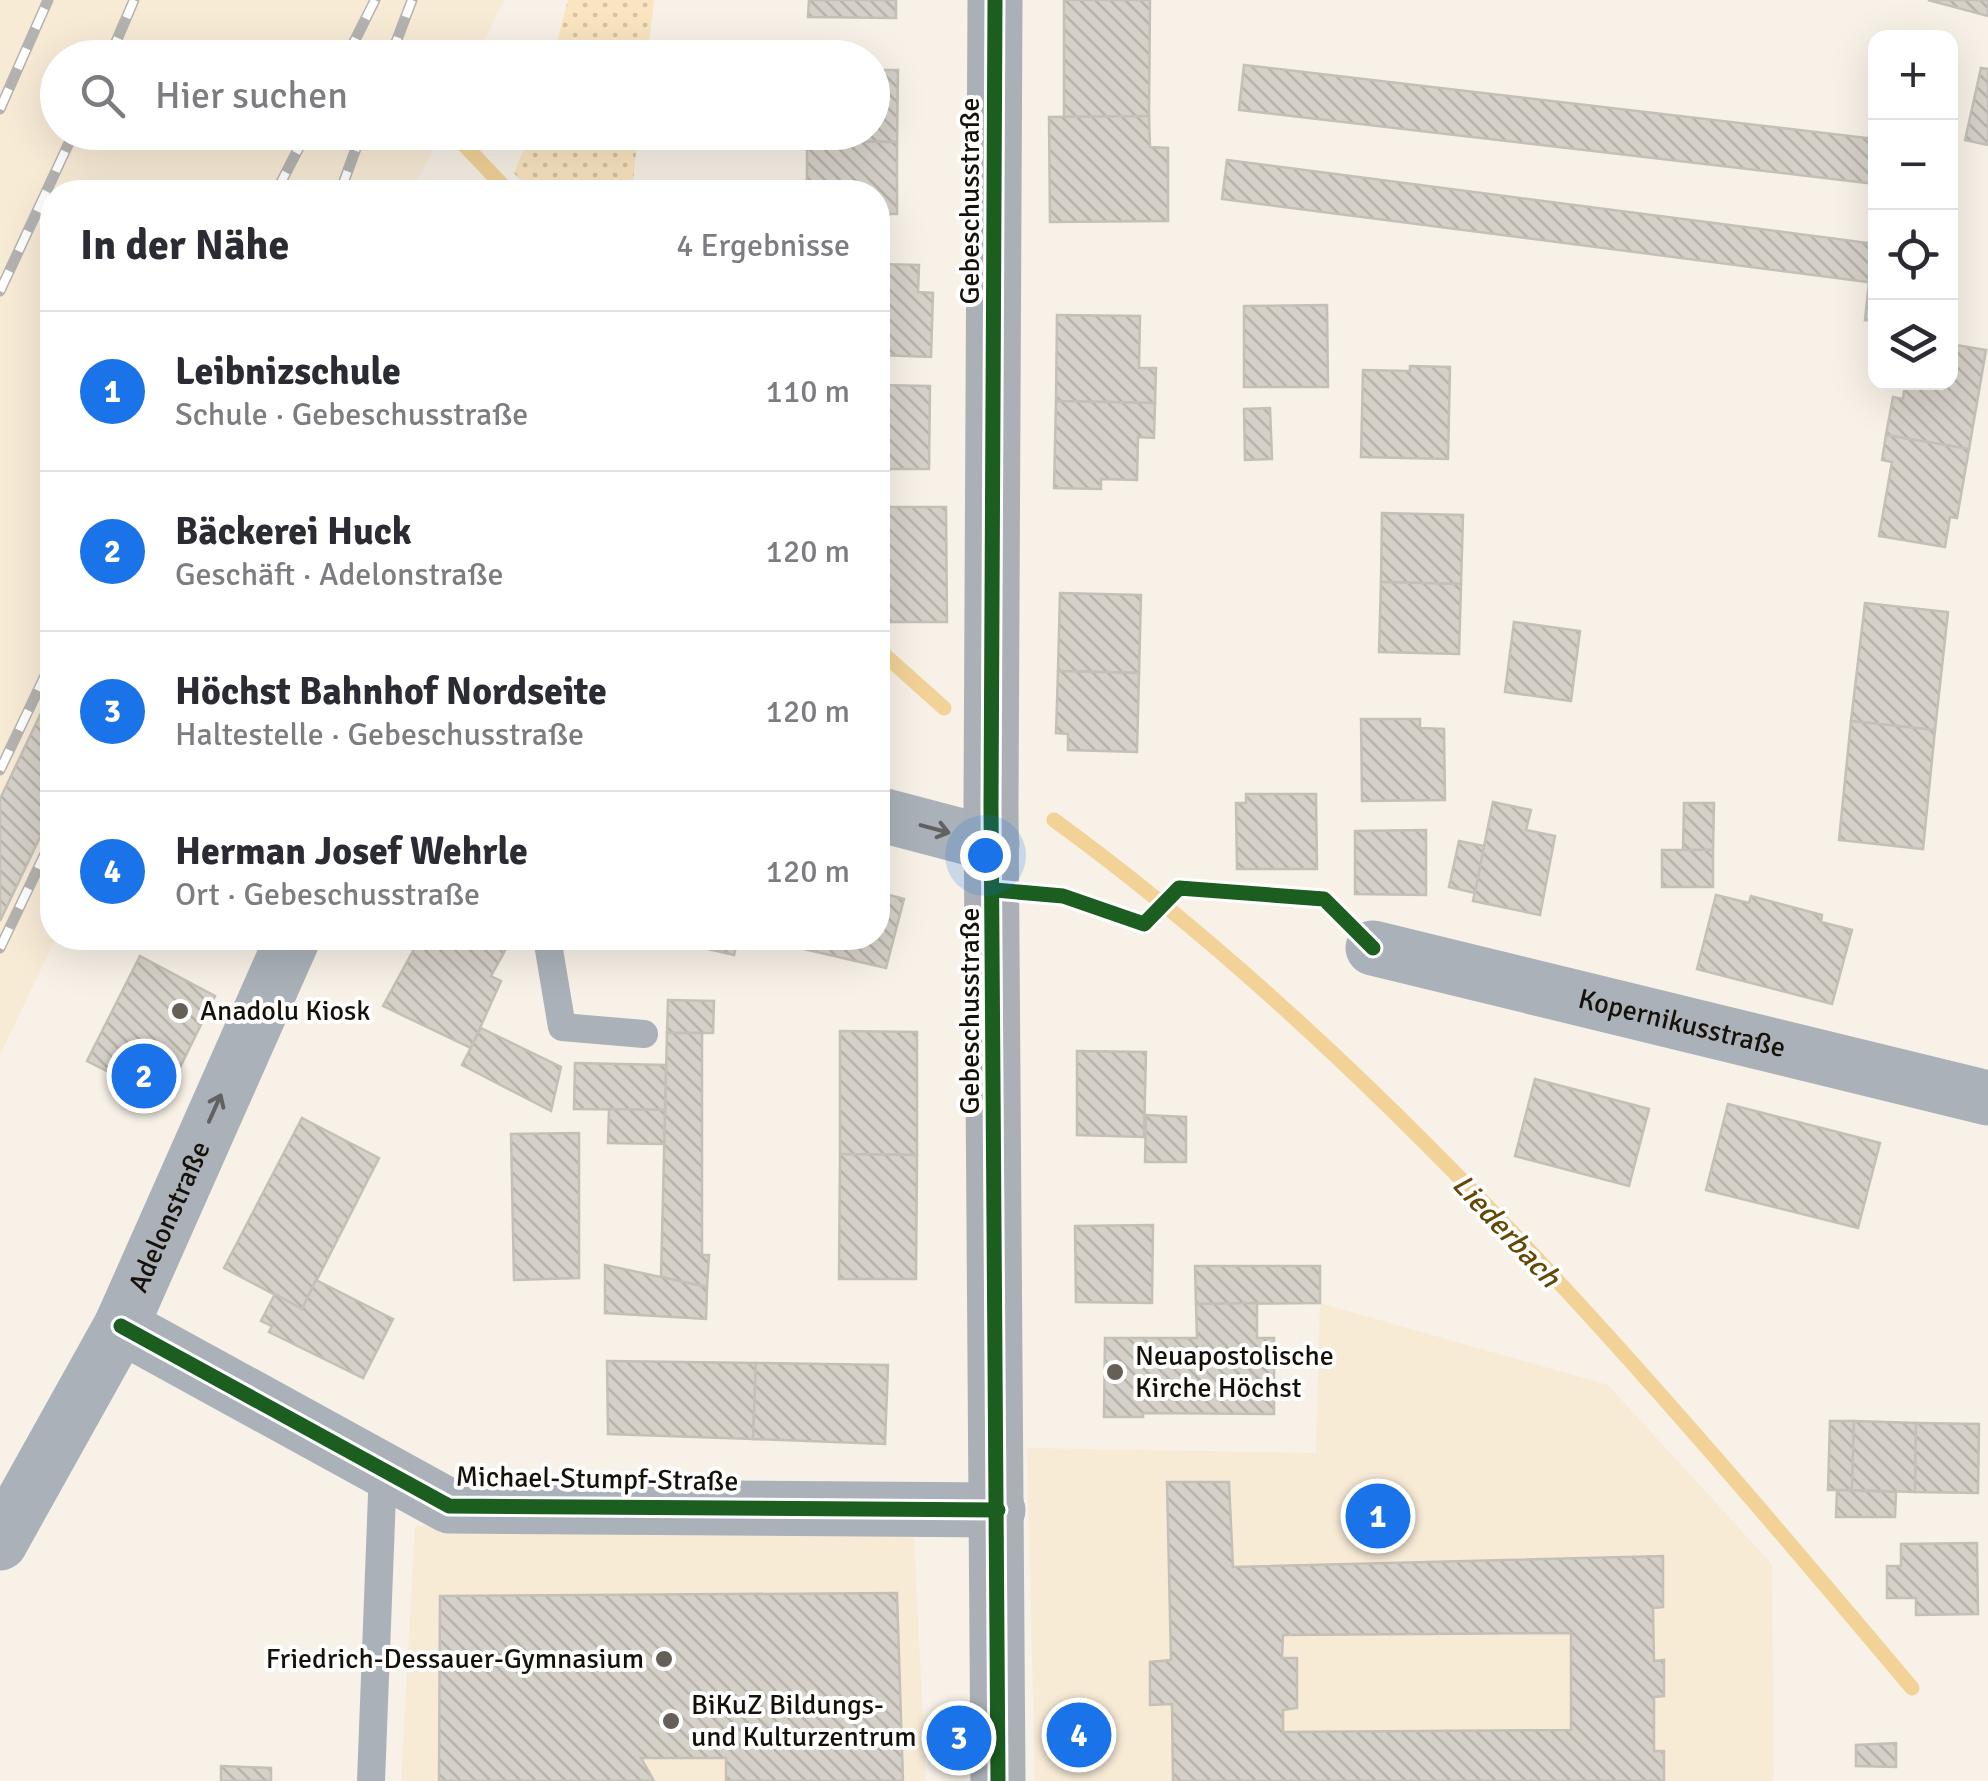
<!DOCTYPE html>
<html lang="de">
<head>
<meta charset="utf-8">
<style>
	body { margin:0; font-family:Signika,sans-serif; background:#f7f7f7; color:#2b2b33 }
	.controls { position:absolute; right:30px; top:30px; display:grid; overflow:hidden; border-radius:20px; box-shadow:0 10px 40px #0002 }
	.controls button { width:90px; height:90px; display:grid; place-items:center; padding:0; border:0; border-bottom:2px solid #e1e1e2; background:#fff; color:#2b2b33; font:50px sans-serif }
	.you { position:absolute; left:985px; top:855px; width:35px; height:35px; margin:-25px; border:8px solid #fff; border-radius:50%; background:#1a73e8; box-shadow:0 0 0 15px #1a73e833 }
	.badge { display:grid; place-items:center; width:65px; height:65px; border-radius:50%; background:#1a73e8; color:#fff; font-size:32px; font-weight:700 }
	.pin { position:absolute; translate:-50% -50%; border:5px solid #fff; box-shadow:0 2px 10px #0006 }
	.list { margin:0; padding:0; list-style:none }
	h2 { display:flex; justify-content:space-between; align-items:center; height:130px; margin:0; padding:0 40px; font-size:42px }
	h2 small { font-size:32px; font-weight:400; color:#7c7c81 }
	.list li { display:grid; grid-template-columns:65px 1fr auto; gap:30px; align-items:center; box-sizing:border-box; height:160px; padding:0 40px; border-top:2px solid #e1e1e2 }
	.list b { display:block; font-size:38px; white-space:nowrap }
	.list p { margin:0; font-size:32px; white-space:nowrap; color:#7c7c81 }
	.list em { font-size:32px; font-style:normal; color:#7c7c81 }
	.icon { flex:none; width:55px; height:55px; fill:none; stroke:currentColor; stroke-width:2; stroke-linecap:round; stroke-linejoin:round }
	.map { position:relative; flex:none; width:1988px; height:1781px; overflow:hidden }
	.search { position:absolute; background:#fff; box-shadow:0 10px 40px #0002; left:40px; top:40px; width:850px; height:110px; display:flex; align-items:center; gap:25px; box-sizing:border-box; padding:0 35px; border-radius:55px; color:#7c7c81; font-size:38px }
	.panel { position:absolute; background:#fff; box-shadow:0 10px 40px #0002; left:40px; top:180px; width:850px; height:770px; border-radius:40px }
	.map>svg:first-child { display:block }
	.built { fill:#f8ebd6 }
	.park { fill:url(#park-dots) }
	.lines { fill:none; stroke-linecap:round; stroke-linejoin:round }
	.stream { stroke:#f2d297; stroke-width:15 }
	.building { fill:url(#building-back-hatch); stroke:#c4c0b7; stroke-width:2.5; fill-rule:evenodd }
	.lane { stroke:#aab1b8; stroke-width:28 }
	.street { stroke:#aab1b8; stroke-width:55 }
	.secondary { stroke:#aab0b5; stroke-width:55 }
	.rail-casing { stroke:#b4b3b1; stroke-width:11 }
	.rail { stroke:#fff; stroke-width:8; stroke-dasharray:22; stroke-linecap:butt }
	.cycleway-casing { stroke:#fff; stroke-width:21 }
	.cycleway { stroke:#1b5e20; stroke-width:15 }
	.oneway { stroke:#606160 }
	.poi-dot { fill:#655f57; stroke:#fff; stroke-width:4 }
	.labels { text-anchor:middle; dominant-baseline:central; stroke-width:8; stroke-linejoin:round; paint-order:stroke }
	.street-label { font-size:28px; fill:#161109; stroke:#fff }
	.poi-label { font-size:28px; fill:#161109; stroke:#fff; text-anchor:start }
	.water-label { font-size:30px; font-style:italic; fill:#654806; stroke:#fff }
</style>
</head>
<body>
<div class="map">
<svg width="1988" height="1781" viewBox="0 0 1988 1781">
	<defs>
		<pattern id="park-dots" width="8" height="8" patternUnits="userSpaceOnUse" patternTransform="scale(2.5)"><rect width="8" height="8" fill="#fae5c0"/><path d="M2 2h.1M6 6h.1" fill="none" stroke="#d6c3a4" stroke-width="1.8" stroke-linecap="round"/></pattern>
		<pattern id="building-back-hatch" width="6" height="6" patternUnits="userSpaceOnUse" patternTransform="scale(2.5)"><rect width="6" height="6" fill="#d6d1c8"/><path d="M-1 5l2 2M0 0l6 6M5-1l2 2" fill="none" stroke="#b7b2aa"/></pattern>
	</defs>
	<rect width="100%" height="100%" fill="#f7f1e7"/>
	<g class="built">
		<polygon points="0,0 504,0 476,57 58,58 58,132 441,133 412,192 52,192 52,938 56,938 0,1055"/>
		<polygon points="1320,1303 1608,1385 1772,1564 1774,1781 1035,1781 1027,1448 1316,1453"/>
		<polygon points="415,1526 914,1537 926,1781 401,1781"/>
	</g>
	<g class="park">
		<polygon points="568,0 654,0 647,57 553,57"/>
		<polygon points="531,133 638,133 632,192 531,192 514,173"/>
	</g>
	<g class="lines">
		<g class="stream">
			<polyline points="452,132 509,192"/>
			<polyline points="878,649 944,708"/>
			<path d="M1054 820C1377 1055 1655 1383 1912 1688"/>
		</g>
	</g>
	<g class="building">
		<polygon points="809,0 896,0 896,18 808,17"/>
		<polygon points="1064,0 1150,0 1149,116 1064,117"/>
		<polygon points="1928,0 1988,0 1988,16"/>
		<polygon points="1244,65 1876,139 1876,184 1239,110"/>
		<polygon points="1981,68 1988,69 1988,145 1965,140"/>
		<polygon points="872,70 898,70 897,142 807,141 807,132 872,132"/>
		<polygon points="1149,116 1150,147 1168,148 1168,221 1050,222 1049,117"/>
		<polygon points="807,141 897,142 897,214 878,214 878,192 807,192"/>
		<polygon points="1227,160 1876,244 1876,283 1222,199"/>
		<polygon points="878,264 919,265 918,292 933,293 931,357 878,355"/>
		<polygon points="1869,282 1876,283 1876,321 1865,320"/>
		<polygon points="1327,305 1328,387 1244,387 1244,306"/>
		<polygon points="1057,315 1140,316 1139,368 1156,368 1155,403 1056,401"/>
		<polygon points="1950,344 1986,350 1969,449 1886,435 1893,397 1903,399 1905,382 1950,382"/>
		<polygon points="1410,366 1450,367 1448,459 1361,457 1363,370 1410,371"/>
		<polygon points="878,385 930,386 929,469 878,469"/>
		<polygon points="1056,401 1155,403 1154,438 1138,437 1137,480 1101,479 1101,489 1054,488"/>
		<polygon points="1270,408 1272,459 1245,460 1244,409"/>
		<polygon points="1886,435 1969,449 1957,518 1950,517 1945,547 1879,536 1892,462 1882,460"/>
		<polygon points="878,507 946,507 947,622 878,622"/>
		<polygon points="1382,513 1463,515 1461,584 1381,582"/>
		<polygon points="1381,582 1461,584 1459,654 1379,652"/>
		<polygon points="1060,593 1141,595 1139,673 1058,671"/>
		<polygon points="1865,603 1948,612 1935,730 1851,721"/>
		<polygon points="1514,622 1580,631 1571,701 1505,692"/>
		<polygon points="1058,671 1139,673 1137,752 1068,750 1068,734 1056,733"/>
		<polygon points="52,690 52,812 0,921 0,799"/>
		<polygon points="1361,719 1420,719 1420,728 1444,729 1445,800 1362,801"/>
		<polygon points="1851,721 1935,730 1923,849 1839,840"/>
		<polygon points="1246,794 1316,794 1317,869 1237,869 1236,803 1246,803"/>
		<polygon points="1493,802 1531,810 1526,830 1555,836 1540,915 1473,901"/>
		<polygon points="1684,803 1714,803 1713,850 1683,850"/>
		<polygon points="1426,830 1426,895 1355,894 1355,831"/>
		<polygon points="1459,841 1484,846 1475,893 1449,887"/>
		<rect x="1662" y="850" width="51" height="37"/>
		<polygon points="878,892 904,899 886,968 756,938 878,938"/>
		<polygon points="1716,895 1749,903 1751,896 1822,915 1821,922 1852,930 1832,1004 1697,969"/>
		<polygon points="420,938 512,938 491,976 501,981 471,1048 383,1006"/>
		<polygon points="660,938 738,938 734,955"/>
		<polygon points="140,956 215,996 164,1100 87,1061"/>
		<polygon points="668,1000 714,1001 713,1033 667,1033"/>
		<polygon points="481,1028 561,1067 551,1111 462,1065"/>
		<polygon points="840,1031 917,1032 917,1155 840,1154"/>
		<polygon points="667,1033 702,1033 702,1255 709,1255 707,1287 661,1277"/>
		<polygon points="1077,1051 1146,1052 1144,1137 1077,1135"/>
		<polygon points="575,1063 666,1065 665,1110 574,1109"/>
		<polygon points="1535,1079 1649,1109 1629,1186 1515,1156"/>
		<polygon points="1728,1104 1880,1143 1858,1228 1706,1190"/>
		<polygon points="609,1109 665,1110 664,1144 608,1143"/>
		<polygon points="1146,1115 1186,1117 1186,1162 1145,1162"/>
		<polygon points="302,1118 379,1158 302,1309 224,1268"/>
		<polygon points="579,1133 579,1278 514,1280 511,1134"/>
		<polygon points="840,1154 917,1155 916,1279 839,1279"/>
		<polygon points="1153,1225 1152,1303 1076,1302 1075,1226"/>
		<polygon points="605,1265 707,1287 706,1319 605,1313"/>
		<polygon points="1195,1266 1320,1266 1320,1303 1196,1304"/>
		<polygon points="316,1280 393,1319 363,1378 269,1332 272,1326 261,1321 275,1294 302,1309"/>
		<polygon points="1257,1303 1257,1338 1274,1338 1274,1414 1143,1413 1143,1417 1104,1417 1105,1338 1197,1338 1196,1304"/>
		<polygon points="607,1361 756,1363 753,1439 608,1434"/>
		<polygon points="756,1363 888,1365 885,1444 753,1439"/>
		<polygon points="1830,1421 1854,1421 1852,1490 1828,1490"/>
		<polygon points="1854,1421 1916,1423 1915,1492 1852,1490"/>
		<polygon points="1916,1423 1979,1424 1978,1493 1915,1492"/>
		<path d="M1167 1482H1229L1233 1567 1663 1556V1607L1653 1608 1654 1661 1664 1660V1696L1654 1697V1751H1664V1781H1173L1172 1704 1150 1705V1662L1171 1660ZM1571 1633V1730L1283 1732V1710L1297 1708V1658H1282L1283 1635Z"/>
		<polygon points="1837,1490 1896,1492 1895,1517 1836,1517"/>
		<polygon points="1977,1543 1978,1614 1916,1615 1916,1598 1887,1598 1887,1566 1901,1566 1901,1544"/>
		<polygon points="897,1593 903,1781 726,1781 726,1758 641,1758 654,1781 439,1781 440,1596"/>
		<polygon points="1896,1743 1896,1767 1856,1766 1856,1745"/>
		<polygon points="221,1766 271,1768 271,1781 221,1781"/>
	</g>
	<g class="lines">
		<g class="lane">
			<polyline points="547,938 562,1027 644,1034"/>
			<polyline points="371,1781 383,1469"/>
		</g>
		<g class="street">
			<polyline points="878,814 992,844"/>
			<path id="s1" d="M1373 948 1988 1098"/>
			<polyline points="121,1326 449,1506 998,1510"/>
			<path id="s2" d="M0 1543 121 1326 293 938"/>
		</g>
		<polyline class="secondary" points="995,0 991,806 998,1781"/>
		<defs>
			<g id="rail">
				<polyline points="109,58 134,0"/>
				<polyline points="346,58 375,0"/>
				<polyline points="390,58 412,0"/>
				<polyline points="0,109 48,0"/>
				<polyline points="276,192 307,132"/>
				<polyline points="340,192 362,132"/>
				<polyline points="0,291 74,132"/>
				<polyline points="0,770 52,661"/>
				<polyline points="0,948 52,839"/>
			</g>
		</defs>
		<use href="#rail" class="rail-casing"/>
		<use href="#rail" class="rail"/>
		<defs>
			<g id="cycleway">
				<polyline points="995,0 991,806 998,1781"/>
				<polyline points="995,890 1063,896 1144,924 1179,888 1324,899 1373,948"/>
				<polyline points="121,1326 449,1506 998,1510"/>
			</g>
		</defs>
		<use href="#cycleway" class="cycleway-casing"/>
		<use href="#cycleway" class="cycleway"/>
	</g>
	<defs><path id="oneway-shaft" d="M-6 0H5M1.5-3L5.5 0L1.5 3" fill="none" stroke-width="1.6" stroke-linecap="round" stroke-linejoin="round" transform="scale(2.5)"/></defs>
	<g class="oneway">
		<use href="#oneway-shaft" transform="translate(935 829) rotate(15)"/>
		<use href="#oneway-shaft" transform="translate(215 1108) rotate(-66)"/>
	</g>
	<g class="poi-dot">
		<circle cx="180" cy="1011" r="10"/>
		<circle cx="1115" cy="1372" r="10"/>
		<circle cx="664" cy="1659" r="10"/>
		<circle cx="671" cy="1721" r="10"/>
	</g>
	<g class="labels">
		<g class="street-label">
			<text transform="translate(970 201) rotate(-90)">Gebeschusstraße</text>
			<text transform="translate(970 1011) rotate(-90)">Gebeschusstraße</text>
			<text stroke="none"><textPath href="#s1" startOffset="318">Kopernikusstraße</textPath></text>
			<text stroke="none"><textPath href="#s2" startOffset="368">Adelonstraße</textPath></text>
			<text transform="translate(597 1479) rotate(1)">Michael-Stumpf-Straße</text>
		</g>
		<g class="poi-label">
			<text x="200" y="1011">Anadolu Kiosk</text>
			<text x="1135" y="1356">Neuapostolische<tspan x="1135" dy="32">Kirche Höchst</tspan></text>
			<text x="644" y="1659" text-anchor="end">Friedrich-Dessauer-Gymnasium</text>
			<text x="691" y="1705">BiKuZ Bildungs-<tspan x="691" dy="32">und Kulturzentrum</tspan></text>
		</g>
		<g class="water-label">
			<text transform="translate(1506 1231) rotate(47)">Liederbach</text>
		</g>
	</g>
</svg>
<div class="controls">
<button>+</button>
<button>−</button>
<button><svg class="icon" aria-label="locate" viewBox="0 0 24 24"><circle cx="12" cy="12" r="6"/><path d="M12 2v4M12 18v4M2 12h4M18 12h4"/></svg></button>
<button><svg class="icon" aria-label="layers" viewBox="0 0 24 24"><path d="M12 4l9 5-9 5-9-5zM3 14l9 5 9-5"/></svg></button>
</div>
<div class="you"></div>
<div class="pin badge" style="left:1378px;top:1516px">1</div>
<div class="pin badge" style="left:144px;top:1076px">2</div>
<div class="pin badge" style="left:959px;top:1738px">3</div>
<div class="pin badge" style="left:1079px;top:1735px">4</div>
<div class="search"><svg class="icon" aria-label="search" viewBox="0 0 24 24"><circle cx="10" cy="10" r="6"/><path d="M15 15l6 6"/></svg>Hier suchen</div>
<section class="panel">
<h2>In der Nähe<small>4 Ergebnisse</small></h2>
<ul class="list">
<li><span class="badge">1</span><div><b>Leibnizschule</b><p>Schule · Gebeschusstraße</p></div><em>110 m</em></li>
<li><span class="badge">2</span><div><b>Bäckerei Huck</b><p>Geschäft · Adelonstraße</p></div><em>120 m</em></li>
<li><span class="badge">3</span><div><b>Höchst Bahnhof Nordseite</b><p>Haltestelle · Gebeschusstraße</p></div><em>120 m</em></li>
<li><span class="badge">4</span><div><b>Herman Josef Wehrle</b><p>Ort · Gebeschusstraße</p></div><em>120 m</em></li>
</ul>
</section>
</div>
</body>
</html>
